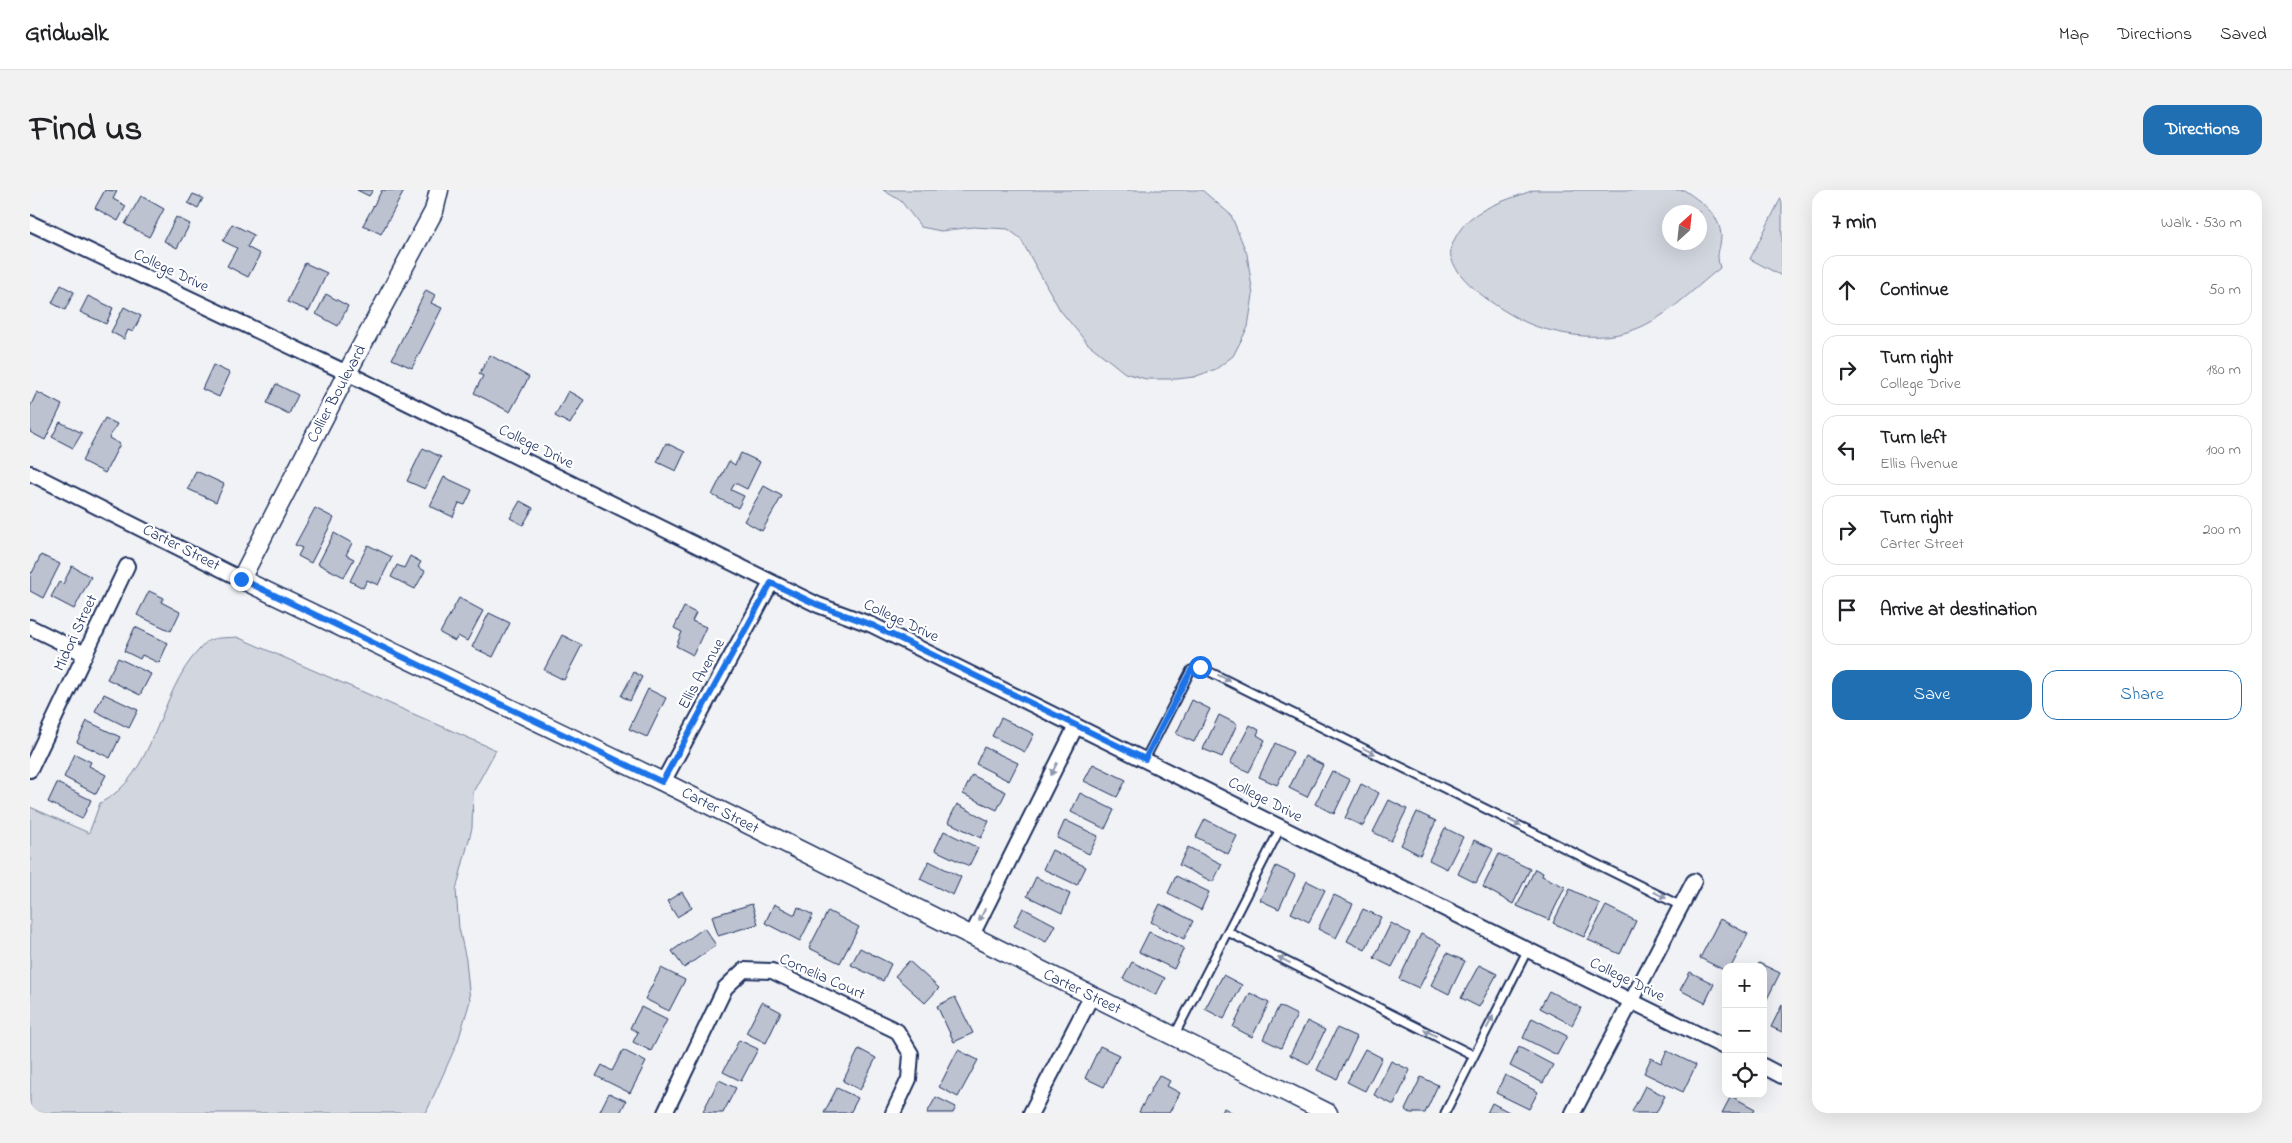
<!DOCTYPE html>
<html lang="en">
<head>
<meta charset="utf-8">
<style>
	body { margin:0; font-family:"Indie Flower",sans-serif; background:#f2f2f2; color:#202124 }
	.controls { position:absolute; right:15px; bottom:15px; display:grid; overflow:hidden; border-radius:10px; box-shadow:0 5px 20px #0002 }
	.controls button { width:45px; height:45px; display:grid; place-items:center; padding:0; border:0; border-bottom:1px solid #e0e0e0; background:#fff; color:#202124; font:25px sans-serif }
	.compass { position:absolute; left:1632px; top:15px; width:45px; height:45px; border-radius:50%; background:#fff; box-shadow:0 5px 20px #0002; rotate:27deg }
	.stop { position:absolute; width:15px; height:15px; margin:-11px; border:4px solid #1a73e8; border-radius:50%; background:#fff }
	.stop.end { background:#1a73e8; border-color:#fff; box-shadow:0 1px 5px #0008 }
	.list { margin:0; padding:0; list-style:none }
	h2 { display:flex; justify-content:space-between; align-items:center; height:65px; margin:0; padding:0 20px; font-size:21px }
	h2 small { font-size:16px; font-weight:400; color:#757577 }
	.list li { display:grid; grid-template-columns:32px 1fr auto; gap:15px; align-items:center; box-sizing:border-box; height:70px; margin:0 10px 10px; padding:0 10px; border:1px solid #e0e0e0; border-radius:15px }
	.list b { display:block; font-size:19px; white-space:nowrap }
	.list p { margin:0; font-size:16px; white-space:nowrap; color:#757577 }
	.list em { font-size:16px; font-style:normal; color:#757577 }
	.actions { display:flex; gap:10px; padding:15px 20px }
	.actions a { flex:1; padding:11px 0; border:1px solid #1f6fb2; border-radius:15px; text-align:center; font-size:18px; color:#1f6fb2 }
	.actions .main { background:#1f6fb2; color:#fff }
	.icon { flex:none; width:28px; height:28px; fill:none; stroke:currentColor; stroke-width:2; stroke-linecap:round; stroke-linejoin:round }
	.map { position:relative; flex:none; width:1752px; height:923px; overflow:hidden; border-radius:15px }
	header { display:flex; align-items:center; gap:30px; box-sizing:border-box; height:70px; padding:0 25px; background:#fff; border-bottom:1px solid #e0e0e0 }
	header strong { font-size:24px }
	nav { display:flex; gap:28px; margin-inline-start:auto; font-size:18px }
	.intro { display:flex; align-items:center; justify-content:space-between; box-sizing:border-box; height:120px; padding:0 30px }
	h1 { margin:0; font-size:35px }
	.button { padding:12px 22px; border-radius:15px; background:#1f6fb2; color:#fff; font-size:18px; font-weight:700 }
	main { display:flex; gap:30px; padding:0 30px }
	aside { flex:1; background:#fff; border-radius:15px; box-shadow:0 5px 20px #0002 }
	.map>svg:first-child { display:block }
	.green { fill:#d2d6df; stroke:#76829e; fill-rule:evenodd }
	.building { fill:#bcc2d0; stroke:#1b2f5e }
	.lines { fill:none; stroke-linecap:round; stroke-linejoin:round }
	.service-casing { stroke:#1b2f5e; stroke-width:11 }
	.minor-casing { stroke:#1b2f5e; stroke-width:18 }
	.tertiary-casing { stroke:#1b2f5e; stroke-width:21 }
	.service { stroke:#fff; stroke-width:7 }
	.minor { stroke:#fff; stroke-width:14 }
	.tertiary { stroke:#fff; stroke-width:18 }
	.oneway { fill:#8d97ae }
	.route { stroke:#1a73e8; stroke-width:6 }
	.labels { text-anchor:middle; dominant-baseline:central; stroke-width:4.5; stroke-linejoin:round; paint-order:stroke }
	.street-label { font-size:16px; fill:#1b2f5e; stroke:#fff }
</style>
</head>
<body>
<header>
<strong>Gridwalk</strong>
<nav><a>Map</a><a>Directions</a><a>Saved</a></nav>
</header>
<div class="intro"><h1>Find us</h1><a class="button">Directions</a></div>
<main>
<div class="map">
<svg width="1752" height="923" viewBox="0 0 1752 923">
	<rect width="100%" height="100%" fill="#f1f2f5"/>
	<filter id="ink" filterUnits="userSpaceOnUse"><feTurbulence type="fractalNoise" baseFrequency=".02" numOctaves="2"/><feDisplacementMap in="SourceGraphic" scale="10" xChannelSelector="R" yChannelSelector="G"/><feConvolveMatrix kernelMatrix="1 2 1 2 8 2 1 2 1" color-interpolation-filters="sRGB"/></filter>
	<g filter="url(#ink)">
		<g class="green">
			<polygon points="853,0 1172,0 1201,25 1217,64 1223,105 1218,137 1203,166 1186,179 1164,187 1147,189 1116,189 1095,183 1057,153 1030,120 990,48 978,39 943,37 911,41 891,37 871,11"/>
			<path d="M1504 0H1654C1670 11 1690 24 1691 46 1691 60 1685 61 1690 78 1662 100 1633 132 1597 142 1569 150 1539 146 1511 138 1485 131 1428 95 1421 67 1418 55 1432 35 1441 28 1459 14 1483 8 1504 0ZM1670 22V52H1640V22Z"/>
			<polygon points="1752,6 1752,86 1720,69"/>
			<path d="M207 447 466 560 443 602 442 638 426 700 429 738 436 770 440 811 428 851 396 923H0V617L59 643 70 613C126 586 128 502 169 460 172 457 176 451 180 450 188 447 199 448 207 447Z"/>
		</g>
		<g class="building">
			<polygon points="75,0 87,1 83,9 96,16 88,31 65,18"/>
			<polygon points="327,0 343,0 339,6"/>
			<polygon points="352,0 374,1 351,44 333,35"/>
			<polygon points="163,4 173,8 168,18 158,13"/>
			<polygon points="111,6 134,19 119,47 95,34"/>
			<polygon points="146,27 160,34 147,58 134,51"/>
			<polygon points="202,34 224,45 217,57 230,64 218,87 197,76 207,58 193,51"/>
			<polygon points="275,73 297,83 279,121 257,112"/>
			<polygon points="31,95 44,102 35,120 22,113"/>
			<polygon points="396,100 405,105 401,113 412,118 382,178 362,169"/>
			<polygon points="296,104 318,116 308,136 286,124"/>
			<polygon points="58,106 83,118 76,134 50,122"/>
			<polygon points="94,117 111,126 103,142 98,140 94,149 81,142"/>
			<polygon points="460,165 499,187 480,222 444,203 453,186 449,184"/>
			<polygon points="183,175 200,183 189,207 172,199"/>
			<polygon points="246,194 268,205 259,224 237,213"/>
			<polygon points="538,201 554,210 540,234 525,226"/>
			<polygon points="7,202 32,215 15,250 0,242 0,217"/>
			<polygon points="75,228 87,234 79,248 90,254 75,283 52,271"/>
			<polygon points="30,232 52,243 43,258 22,247"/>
			<polygon points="636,253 655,262 646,281 627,272"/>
			<polygon points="393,258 411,267 395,299 377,291"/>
			<polygon points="711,263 730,272 717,299 705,293 701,300 714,306 708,318 682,305 699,271 705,275"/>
			<polygon points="166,281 194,294 186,312 158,299"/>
			<polygon points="414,287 442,300 435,315 429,313 423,327 400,316"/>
			<polygon points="734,296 752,306 732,341 714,331"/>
			<polygon points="490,311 503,318 493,335 480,328"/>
			<polygon points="285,318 304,328 281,373 268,366 272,358 265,355"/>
			<polygon points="304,343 322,353 316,365 324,369 314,387 288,374"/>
			<polygon points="338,355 362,367 348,395 337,390 333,398 320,391"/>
			<polygon points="11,365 30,374 13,408 0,401 0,382 2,383"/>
			<polygon points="380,366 391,372 388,377 395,381 385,399 361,387 367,375 374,378"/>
			<polygon points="42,376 61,387 44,419 21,407 29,392 33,394"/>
			<polygon points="119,401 134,408 131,412 150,422 141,441 107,425"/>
			<polygon points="429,408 453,421 437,451 428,446 425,451 410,443"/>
			<polygon points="654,417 666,423 662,431 676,437 663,465 646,456 652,442 644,438"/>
			<polygon points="459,423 480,433 463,467 442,457"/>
			<polygon points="105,437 138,453 129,473 112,465 110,469 94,461"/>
			<polygon points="532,445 552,455 534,490 514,480"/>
			<polygon points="88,468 121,484 110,505 77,489"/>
			<polygon points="604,482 612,487 600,511 591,506"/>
			<polygon points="618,499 636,508 617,547 599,539"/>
			<polygon points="74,504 108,520 99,538 65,521"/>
			<polygon points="1162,510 1180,519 1164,552 1146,544"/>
			<polygon points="1189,525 1207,534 1192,567 1173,559"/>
			<polygon points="971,528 1004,544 995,562 962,546"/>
			<polygon points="57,531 90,547 80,568 47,552"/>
			<polygon points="1220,535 1229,540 1227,545 1235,550 1219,582 1200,573"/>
			<polygon points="1245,553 1263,562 1247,595 1229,587"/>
			<polygon points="954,557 988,573 979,591 946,574"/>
			<polygon points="45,564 61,572 59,576 76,585 66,604 34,587"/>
			<polygon points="1275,566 1293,575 1277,607 1259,598"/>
			<polygon points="1063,574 1096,590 1087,607 1054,591"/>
			<polygon points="1302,581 1320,590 1304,624 1285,614"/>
			<polygon points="942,585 976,602 967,620 933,604"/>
			<polygon points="27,593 61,610 52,629 18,612"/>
			<polygon points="1331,594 1349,603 1333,636 1315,628"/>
			<polygon points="1050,603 1084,620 1075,639 1041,622"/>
			<polygon points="1359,610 1377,619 1361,651 1343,642"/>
			<polygon points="927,614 959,631 951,648 918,632"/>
			<polygon points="1387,622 1406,631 1390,665 1371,655"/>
			<polygon points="1175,629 1207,646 1198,664 1166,647"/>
			<polygon points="1035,630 1068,646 1059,664 1027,648"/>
			<polygon points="1415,638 1433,647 1417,679 1399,670"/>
			<polygon points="914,641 948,658 939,676 905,660"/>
			<polygon points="1444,650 1463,659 1446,693 1428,684"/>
			<polygon points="1158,657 1192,674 1183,692 1149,675"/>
			<polygon points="1022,660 1056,677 1047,695 1013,679"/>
			<polygon points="1469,664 1500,679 1483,714 1453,697"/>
			<polygon points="899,671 931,687 923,705 890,689"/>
			<polygon points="1246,676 1265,685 1249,719 1230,710"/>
			<polygon points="1505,679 1513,683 1512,686 1535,697 1519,730 1487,716"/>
			<polygon points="1146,686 1179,702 1171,720 1138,703"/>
			<polygon points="1006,687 1040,704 1032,723 997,706"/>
			<polygon points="1277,691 1295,700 1279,732 1261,723"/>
			<polygon points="1540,699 1570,714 1554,747 1523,733"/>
			<polygon points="652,702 662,718 647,727 637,711"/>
			<polygon points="1304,705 1323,714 1306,748 1288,739"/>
			<polygon points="722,714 728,734 688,746 682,726"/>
			<polygon points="744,714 765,725 768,717 783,725 770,751 735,733"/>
			<polygon points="1130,714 1163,731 1154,749 1121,732"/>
			<polygon points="1576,716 1606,731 1590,764 1558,750"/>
			<polygon points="993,718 1025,735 1016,752 984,736"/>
			<polygon points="1333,719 1351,727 1335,760 1317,751"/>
			<polygon points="798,721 829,737 810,773 779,758"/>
			<polygon points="1690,729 1718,744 1701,777 1696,777 1696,781 1670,768"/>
			<polygon points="1361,733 1380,743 1362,777 1344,768"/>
			<polygon points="674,738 686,755 654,778 642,761"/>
			<polygon points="1119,742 1154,758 1144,779 1109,762"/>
			<polygon points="1391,744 1411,754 1389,798 1369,789"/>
			<polygon points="830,758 861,774 853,791 821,775"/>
			<polygon points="1417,763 1435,771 1419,804 1401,795"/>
			<polygon points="879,771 909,798 895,813 865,786"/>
			<polygon points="1102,772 1135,788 1126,805 1093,789"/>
			<polygon points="1729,773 1750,783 1733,817 1733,777 1727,777"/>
			<polygon points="1449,775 1467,784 1449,817 1431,808"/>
			<polygon points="631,778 655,790 639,821 615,809"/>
			<polygon points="1660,782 1684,794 1675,813 1650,800"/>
			<polygon points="1193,785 1212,795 1194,829 1175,819"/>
			<polygon points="1519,801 1551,818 1542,835 1510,818"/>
			<polygon points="1220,803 1239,813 1222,847 1203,837"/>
			<polygon points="925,807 943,843 924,852 907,816"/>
			<polygon points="732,812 751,822 736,853 716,843"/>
			<polygon points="1752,815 1752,842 1741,837"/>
			<polygon points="1249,816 1267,825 1251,858 1233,849"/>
			<polygon points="611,817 637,830 621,861 603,852 608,842 600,838"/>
			<polygon points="1502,828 1537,846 1527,865 1493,848"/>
			<polygon points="1277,831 1295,840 1279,874 1260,865"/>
			<polygon points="1307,838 1327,847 1307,889 1287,880"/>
			<polygon points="709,850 728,859 711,891 693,882"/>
			<polygon points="1070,856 1089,865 1074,897 1055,888"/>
			<polygon points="1489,857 1523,875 1513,893 1480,876"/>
			<polygon points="829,859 846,868 830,900 813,891"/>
			<polygon points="1335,859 1352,868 1335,901 1317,892"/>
			<polygon points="593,860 616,872 600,903 566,886 572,875 582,881"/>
			<polygon points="928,860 948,870 928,907 909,897"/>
			<polygon points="1637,861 1666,875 1653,902 1614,883 1621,868 1631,873"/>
			<polygon points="1361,871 1380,880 1364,915 1344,905"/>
			<polygon points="1129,885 1140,891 1137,896 1150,903 1139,923 1111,923 1109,922"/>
			<polygon points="1475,885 1508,902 1499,919 1466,903"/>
			<polygon points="1391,887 1408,895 1395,923 1381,923 1375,920"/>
			<polygon points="689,890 706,898 693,923 676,923 673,921"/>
			<polygon points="1615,896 1635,906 1626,923 1603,923 1602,922"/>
			<polygon points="807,898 828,908 820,923 794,923"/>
			<polygon points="579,903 596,911 590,923 569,923"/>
			<polygon points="1701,906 1725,919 1723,923 1692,923"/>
			<polygon points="906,907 926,917 923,923 897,923"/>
			<polygon points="1462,913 1481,923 1457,923"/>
			<polygon points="1194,918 1203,923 1192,923"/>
		</g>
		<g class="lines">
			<defs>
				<g id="service">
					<polyline points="1115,569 1161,480 1170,477 1651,716"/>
					<polyline points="1198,742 1443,865"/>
					<polyline points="1144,846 1251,637"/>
					<polyline points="1415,923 1497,761"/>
				</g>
				<g id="minor">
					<polyline points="0,33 317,183 788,415 842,435 1696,858"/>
					<polyline points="0,283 211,389"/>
					<polyline points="0,437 55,464"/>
					<polyline points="0,580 97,376"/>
					<polyline points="633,592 741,393"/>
					<polyline points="941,747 1046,536"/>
					<polyline points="1733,876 1752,886"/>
					<polyline points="635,923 695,798 714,780 742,781 867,841 881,864 879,889 863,923"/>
					<polyline points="1001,923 1061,807"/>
					<polyline points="1543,923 1664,691"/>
				</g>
				<polyline id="tertiary" points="409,0 404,21 317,183 211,389 633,592 1298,923"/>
			</defs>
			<use href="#service" class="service-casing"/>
			<use href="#minor" class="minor-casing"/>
			<use href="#tertiary" class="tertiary-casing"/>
			<use href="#service" class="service"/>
			<use href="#minor" class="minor"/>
			<use href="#tertiary" class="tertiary"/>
		</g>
		<defs><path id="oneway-solid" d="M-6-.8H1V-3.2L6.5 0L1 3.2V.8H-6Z" transform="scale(1.25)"/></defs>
		<g class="oneway">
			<use href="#oneway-solid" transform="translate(1194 488) rotate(27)"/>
			<use href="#oneway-solid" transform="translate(1339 561) rotate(26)"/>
			<use href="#oneway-solid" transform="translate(1024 579) rotate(116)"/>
			<use href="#oneway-solid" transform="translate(1485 633) rotate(27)"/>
			<use href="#oneway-solid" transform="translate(1630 705) rotate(27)"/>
			<use href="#oneway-solid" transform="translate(952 725) rotate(116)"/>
			<use href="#oneway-solid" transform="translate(1254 770) rotate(-153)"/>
			<use href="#oneway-solid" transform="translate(1460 832) rotate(-63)"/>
			<use href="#oneway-solid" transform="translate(1400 843) rotate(-153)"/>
		</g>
	</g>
	<g class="lines" filter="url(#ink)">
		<polyline class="route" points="211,389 632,592 741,393 788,415 842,435 1115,569 1161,480 1170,477"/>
	</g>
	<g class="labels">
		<g class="street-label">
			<text transform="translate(141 81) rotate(25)">College Drive</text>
			<text transform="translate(307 204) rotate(-62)">Collier Boulevard</text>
			<text transform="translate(506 257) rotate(26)">College Drive</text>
			<text transform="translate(151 358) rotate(27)">Carter Street</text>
			<text transform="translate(871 431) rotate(25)">College Drive</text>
			<text transform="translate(46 443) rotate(-65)">Midori Street</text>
			<text transform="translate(672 484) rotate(-61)">Ellis Avenue</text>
			<text transform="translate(1235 610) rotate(27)">College Drive</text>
			<text transform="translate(690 621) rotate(27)">Carter Street</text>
			<text transform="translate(792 787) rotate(24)">Cornelia Court</text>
			<text transform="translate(1597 790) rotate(26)">College Drive</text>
			<text transform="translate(1052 802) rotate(26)">Carter Street</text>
		</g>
	</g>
</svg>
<div class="controls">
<button>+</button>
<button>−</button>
<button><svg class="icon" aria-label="locate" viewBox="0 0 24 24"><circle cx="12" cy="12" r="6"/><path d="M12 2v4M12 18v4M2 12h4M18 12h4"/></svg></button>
</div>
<svg class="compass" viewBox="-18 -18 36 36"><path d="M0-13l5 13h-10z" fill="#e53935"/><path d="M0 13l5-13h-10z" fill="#757577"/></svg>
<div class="stop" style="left:1170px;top:477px"></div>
<div class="stop end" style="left:211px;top:389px"></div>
</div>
<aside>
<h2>7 min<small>Walk · 530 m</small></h2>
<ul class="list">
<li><svg class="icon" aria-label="ahead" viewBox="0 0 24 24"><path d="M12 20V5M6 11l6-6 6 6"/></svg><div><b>Continue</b></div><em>50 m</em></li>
<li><svg class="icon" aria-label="right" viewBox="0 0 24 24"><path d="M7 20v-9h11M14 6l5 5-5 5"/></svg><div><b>Turn right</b><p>College Drive</p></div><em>180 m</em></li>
<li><svg class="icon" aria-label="left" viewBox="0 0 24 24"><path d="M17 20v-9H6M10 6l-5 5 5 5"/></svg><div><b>Turn left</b><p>Ellis Avenue</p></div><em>100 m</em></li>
<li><svg class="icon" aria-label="right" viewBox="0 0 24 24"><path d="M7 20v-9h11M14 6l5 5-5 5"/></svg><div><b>Turn right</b><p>Carter Street</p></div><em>200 m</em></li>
<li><svg class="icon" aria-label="arrive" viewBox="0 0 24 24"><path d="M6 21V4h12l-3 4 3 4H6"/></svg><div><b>Arrive at destination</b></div></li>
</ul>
<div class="actions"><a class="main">Save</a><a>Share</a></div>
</aside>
</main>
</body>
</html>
